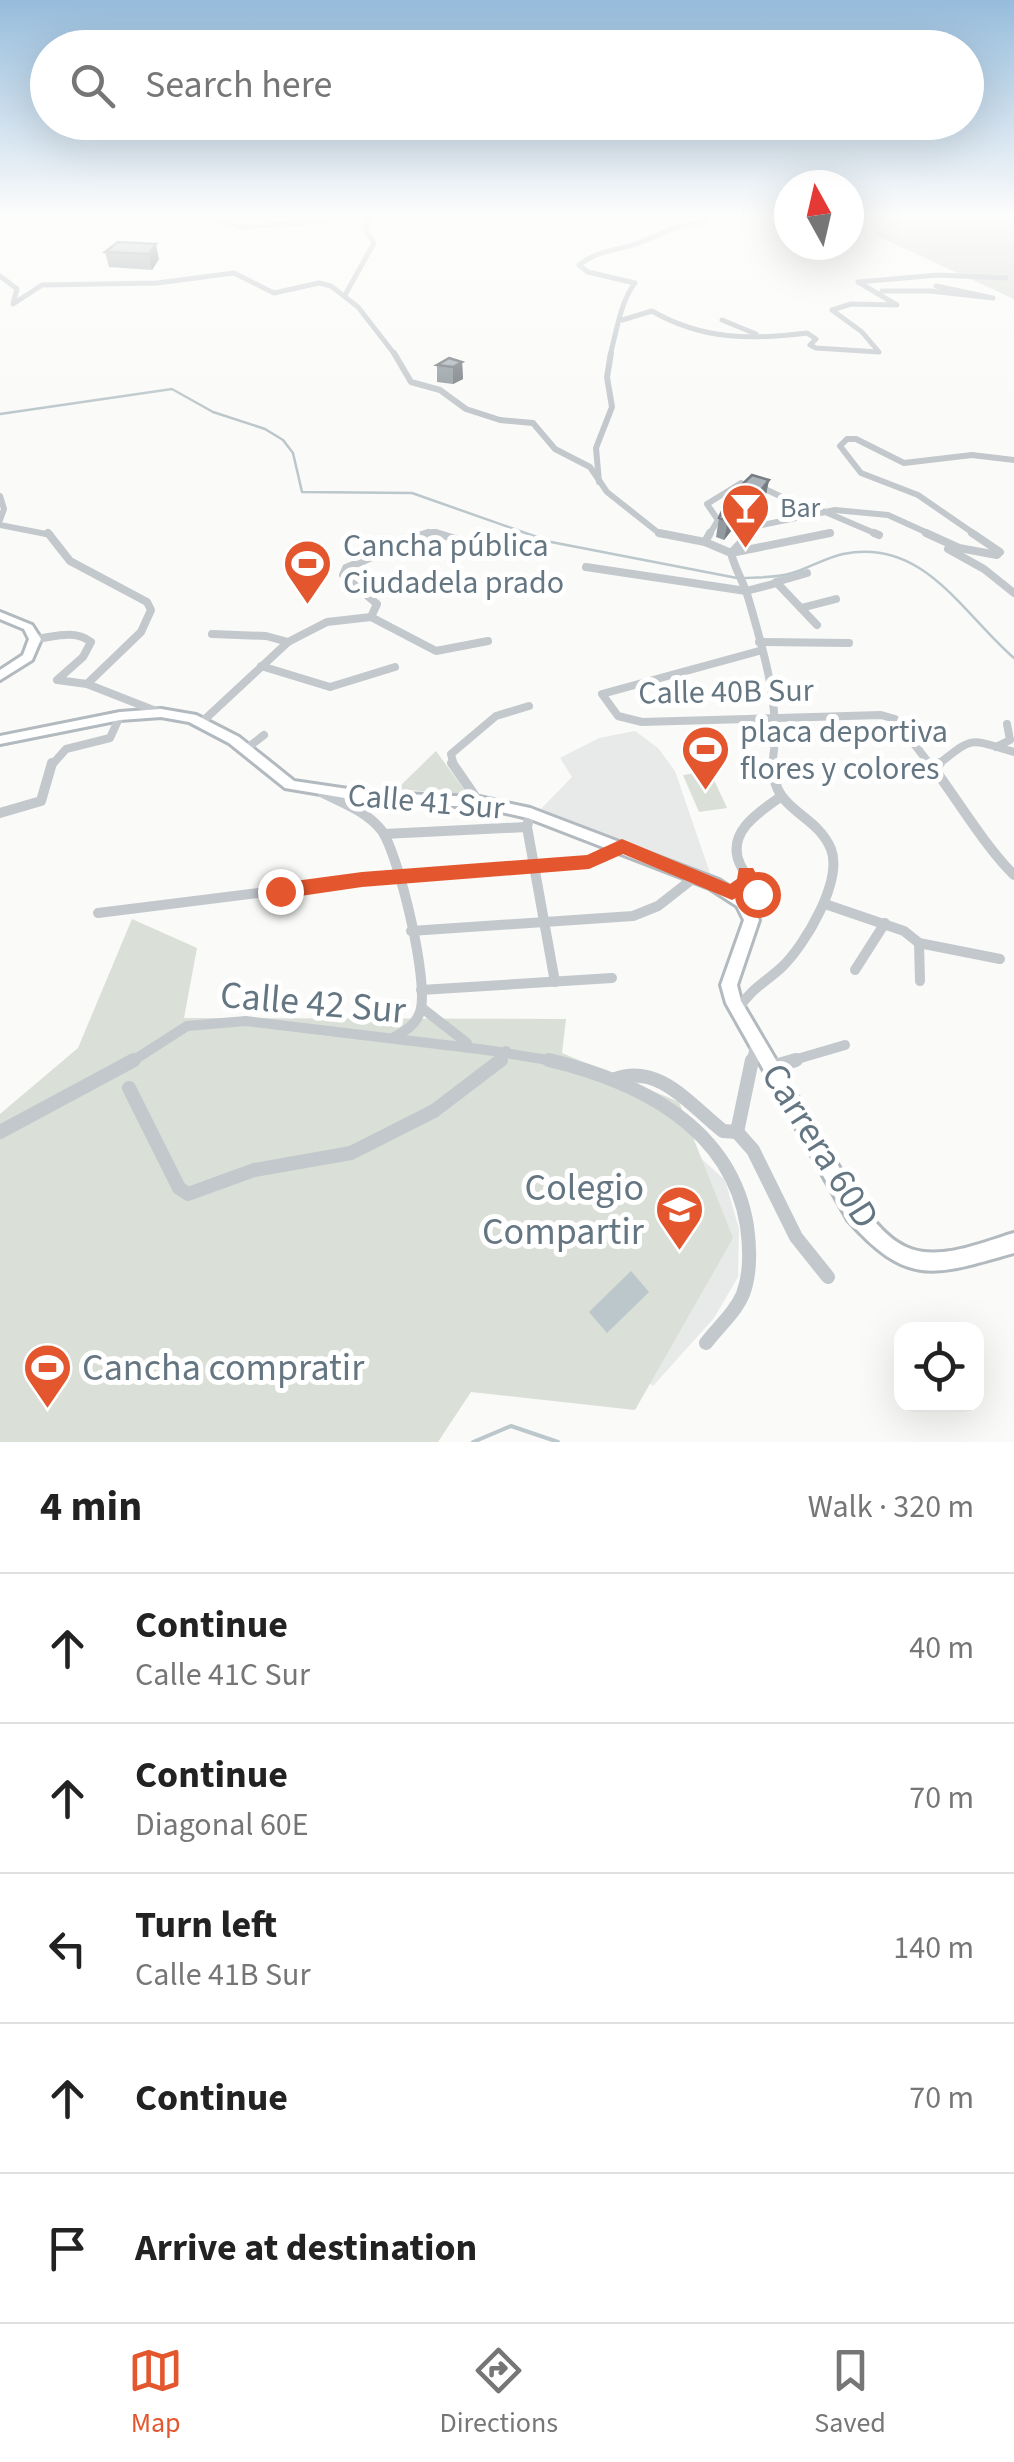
<!DOCTYPE html>
<html lang="en">
<head>
<meta charset="utf-8">
<style>
	body { margin:0; font-family:"Source Sans 3",sans-serif; background:#f6f6f6; color:#222 }
	.controls { position:absolute; right:30px; bottom:30px; display:grid; overflow:hidden; border-radius:20px; box-shadow:0 10px 40px #0002 }
	.controls button { width:90px; height:90px; display:grid; place-items:center; padding:0; border:0; border-bottom:2px solid #e0e0e0; background:#fff; color:#222; font:50px sans-serif }
	.compass { position:absolute; left:774px; top:170px; width:90px; height:90px; border-radius:50%; background:#fff; box-shadow:0 10px 40px #0002; rotate:352deg }
	.stop { position:absolute; width:30px; height:30px; margin:-22px; border:8px solid #e4572e; border-radius:50%; background:#fff }
	.stop.end { background:#e4572e; border-color:#fff; box-shadow:0 2px 10px #0008 }
	.list { margin:0; padding:0; list-style:none }
	h2 { display:flex; justify-content:space-between; align-items:center; height:130px; margin:0; padding:0 40px; font-size:42px }
	h2 small { font-size:32px; font-weight:400; color:#767676 }
	.list li { display:grid; grid-template-columns:65px 1fr auto; gap:30px; align-items:center; box-sizing:border-box; height:150px; padding:0 40px; border-top:2px solid #e0e0e0 }
	.list b { display:block; font-size:38px; white-space:nowrap }
	.list p { margin:0; font-size:32px; white-space:nowrap; color:#767676 }
	.list em { font-size:32px; font-style:normal; color:#767676 }
	.icon { flex:none; width:55px; height:55px; fill:none; stroke:currentColor; stroke-width:2; stroke-linecap:round; stroke-linejoin:round }
	.map { position:relative; flex:none; width:1014px; height:1442px; overflow:hidden }
	.search { position:absolute; background:#fff; box-shadow:0 10px 40px #0002; left:30px; right:30px; top:30px; height:110px; display:flex; align-items:center; gap:25px; box-sizing:border-box; padding:0 35px; border-radius:55px; color:#767676; font-size:38px }
	.sheet { height:880px; background:#fff }
	nav { display:flex; justify-content:space-around; align-items:center; box-sizing:border-box; height:140px; border-top:2px solid #e0e0e0; background:#fff; font-size:28px; color:#767676 }
	nav a { display:grid; justify-items:center; gap:5px }
	nav .on { color:#e4572e }
	.map>svg:first-child { display:block }
	.built { fill:#e8e9e9 }
	.green { fill:#dadfd7 }
	.water { fill:#bbc7cb }
	.lines { fill:none; stroke-linecap:round; stroke-linejoin:round }
	.stream-far1 { stroke:#bbc7cb; stroke-width:2.5 }
	.stream { stroke:#bbc7cb; stroke-width:4 }
	.secondary-casing { stroke:#b3babf; stroke-width:6 }
	.minor-far4 { stroke:#c3c8cc; stroke-width:5 }
	.minor-far3 { stroke:#c3c8cc; stroke-width:6 }
	.minor-far2 { stroke:#c3c8cc; stroke-width:8 }
	.minor-far1 { stroke:#c3c8cc; stroke-width:10 }
	.minor { stroke:#c3c8cc; stroke-width:14 }
	.secondary { fill:#fff; fill-rule:evenodd }
	.wall { fill:#929a9f }
	.shaded-wall { fill:#777d82 }
	.building { fill:#aab3b9; stroke:#777d82; stroke-width:2.5 }
	.route { fill:#e4572e }
	.labels { text-anchor:middle; dominant-baseline:central; stroke-width:10; stroke-linejoin:round; paint-order:stroke }
	.far-poi-label { font-size:28px; fill:#657683; stroke:#fff; text-anchor:start }
	.poi-label { font-size:32px; fill:#657683; stroke:#fff; text-anchor:start }
	.street-label { font-size:32px; fill:#657683; stroke:#fff }
	.near-street-label { font-size:38px; fill:#657683; stroke:#fff }
	.near-poi-label { font-size:38px; fill:#657683; stroke:#fff; text-anchor:end }
</style>
</head>
<body>
<div class="map">
<svg width="1014" height="1442" viewBox="0 0 1014 1442">
	<rect width="100%" height="100%" fill="#fafaf8"/>
	<g class="built">
		<polygon points="635,731 658,748 675,771 711,876 541,809 572,777 560,758 599,738"/>
		<polygon points="672,1132 725,1180 739,1229 738,1277 714,1318 653,1386 602,1344"/>
	</g>
	<g class="green">
		<polygon points="897,215 1014,215 1014,299 875,235"/>
		<polygon points="436,751 468,795 397,789"/>
		<polygon points="710,771 727,808 699,812 683,775"/>
		<polygon points="132,919 197,948 184,1018 566,1019 562,1053 679,1102 733,1238 635,1410 471,1392 438,1442 0,1442 0,1114 78,1048"/>
	</g>
	<polygon class="water" points="631,1271 649,1292 607,1333 589,1312"/>
	<g class="lines">
		<g class="stream-far1">
			<polyline points="0,414 172,389 213,412 265,429 283,440 293,453 302,492 412,493 551,542 737,578"/>
			<path d="M745 578C761 577 777 578 792 573 809 568 825 558 843 554 923 537 962 613 1014 658"/>
		</g>
		<polyline class="stream" points="473,1442 511,1426 558,1442"/>
		<defs>
			<g id="secondary">
				<polygon points="0,612 32,625 41,639 32,660 0,680 0,670 23,655 29,639 24,629 0,619"/>
				<path d="M161 709 196 715 239 737 294 781 375 793 479 797 530 808 719 880 747 898 759 920 737 985 741 1001 862 1206C875 1222 890 1242 911 1249 943 1260 983 1242 1014 1233V1253C935 1275 908 1288 848 1220L726 1003 721 985 744 920 737 906 709 888 528 818 479 807 375 803 285 788 229 743 189 722 161 717 120 720 0 744V736L120 712Z"/>
			</g>
		</defs>
		<use href="#secondary" class="secondary-casing"/>
		<g class="minor-far4">
			<polyline points="190,215 242,227 330,221 339,215"/>
			<polyline points="0,276 17,289 13,304 42,285 157,283 234,273 274,293 319,283 331,286 358,307 396,356"/>
			<polyline points="882,291 930,291 993,298 936,286"/>
			<polyline points="345,295 374,243 365,228 370,215"/>
			<path d="M622 320 652 311C702 340 751 340 807 333L816 339 810 345 816 348 879 352 862 332 832 310 851 304 897 305 858 282 938 275 1006 278"/>
			<polyline points="722,320 756,334"/>
			<path d="M610 356C616 333 621 300 635 283L588 272 579 265C599 249 618 251 641 242 667 231 675 226 704 222V215"/>
		</g>
		<g class="minor-far3">
			<polyline points="394,353 411,382 440,390 466,409 500,420 533,423 555,449 590,467 607,492 660,534 667,535"/>
			<polyline points="599,482 596,448 612,407 607,377 611,353"/>
			<polyline points="767,490 814,512"/>
			<polyline points="0,496 4,509 0,520"/>
			<polyline points="823,511 879,535"/>
			<polyline points="0,525 51,535"/>
			<polyline points="417,535 433,532 444,535"/>
			<polyline points="709,535 718,520 707,504 741,483"/>
			<polyline points="748,535 757,526 835,510 888,515 932,535"/>
			<polyline points="818,535 830,533"/>
			<polyline points="976,535 918,495 861,473 840,446 847,439 856,439 904,463 972,455 1014,460"/>
		</g>
		<g class="minor-far2">
			<polyline points="48,533 70,561 147,602 151,610 141,632 87,684"/>
			<polyline points="436,533 472,544"/>
			<polyline points="659,533 705,542 731,553 830,533"/>
			<polyline points="874,533 879,535"/>
			<polyline points="926,533 959,548 997,555 1000,552 972,533"/>
			<polyline points="705,542 710,533"/>
			<polyline points="948,549 984,569 1014,593"/>
			<polyline points="731,553 750,533"/>
			<path d="M731 553C735 569 743 581 748 597 764 653 782 708 772 766"/>
			<polyline points="586,567 746,591 777,583 817,625"/>
			<polyline points="776,582 807,573"/>
			<polyline points="801,608 836,599"/>
			<polyline points="371,617 377,604 343,575 346,568 428,533"/>
			<polyline points="212,634 266,636 288,642"/>
			<path d="M35 639C55 637 74 629 91 642L83 657 57 680 87 684 161 713"/>
			<polyline points="759,642 849,643"/>
			<polyline points="759,651 602,694 618,716 642,722 881,715 895,719 931,766"/>
			<polyline points="261,666 330,687 395,667"/>
			<polyline points="203,721 288,642 327,622 371,617 436,651 488,641"/>
			<polyline points="996,747 1010,740 1007,724"/>
			<polyline points="246,749 264,735"/>
			<polyline points="51,766 66,749 110,738 120,716"/>
			<polyline points="454,766 451,754 496,716 529,706"/>
			<path d="M936 766C975 736 966 738 1014 752"/>
		</g>
		<g class="minor-far1">
			<polyline points="452,763 479,802"/>
			<path d="M930 763C957 799 984 845 1014 875"/>
			<polyline points="931,769 940,763"/>
			<path d="M323 793C343 803 368 812 382 831 399 856 430 984 420 1012 415 1026 405 1031 393 1038"/>
			<polyline points="0,813 41,801 52,763"/>
			<polyline points="530,813 527,827 555,982"/>
			<polyline points="384,834 527,827"/>
			<polyline points="825,904 904,931 919,943 1000,959"/>
			<polyline points="98,913 362,880 589,862 623,846"/>
			<path d="M752 920 757 894C753 883 745 875 740 864 726 834 757 813 779 798"/>
			<polyline points="411,931 633,916 658,906 695,877"/>
			<polyline points="919,943 920,981"/>
			<polyline points="855,970 885,923"/>
			<polyline points="421,990 612,978"/>
			<polyline points="422,1008 467,1043"/>
			<path d="M738 1010C749 990 766 982 782 967 805 945 843 881 831 849 815 811 771 812 773 763"/>
			<polyline points="131,1062 187,1026 246,1021 487,1050 560,1062"/>
			<polyline points="499,1062 506,1051"/>
			<polyline points="752,1062 755,1044"/>
			<polyline points="787,1062 845,1045"/>
		</g>
		<g class="minor">
			<path d="M549 1060C637 1081 731 1126 747 1226 750 1248 751 1273 743 1294 735 1313 718 1327 706 1343"/>
			<polyline points="772,1067 796,1060"/>
			<path d="M615 1079C659 1063 690 1105 723 1131L737 1132 752 1060"/>
			<polyline points="129,1088 179,1188 188,1194 254,1170 351,1153 434,1111 501,1060"/>
			<polyline points="0,1132 134,1060"/>
			<polyline points="737,1132 753,1150 796,1237 828,1277"/>
		</g>
		<use href="#secondary" class="secondary"/>
	</g>
	<g class="wall">
		<polygon points="118,242 159,259 152,270 109,267 105,252"/>
		<polygon points="462,362 463,379 453,384 437,382 437,365"/>
		<polygon points="769,480 765,499 750,518 746,517 739,528 735,526 724,540 716,537 719,518"/>
	</g>
	<g class="shaded-wall">
		<polygon points="156,244 159,259 152,270 149,254"/>
		<polygon points="462,362 463,379 453,384 453,367"/>
		<polygon points="769,480 765,499 750,518 754,499"/>
		<polygon points="749,498 746,517 739,528 743,509"/>
		<polygon points="738,508 735,526 724,540 728,521"/>
	</g>
	<g class="building">
		<polygon points="118,242 156,244 149,254 105,252"/>
		<polygon points="449,358 462,362 453,367 437,365"/>
		<polygon points="752,475 769,480 754,499 749,498 743,509 738,508 728,521 719,518 727,499"/>
	</g>
	<linearGradient id="sky" x2="0" y2="1"><stop stop-color="#96bcdc"/><stop offset="0.52" stop-color="#fdfdfc"/><stop offset="1" stop-color="#fdfdfc" stop-opacity="0"/></linearGradient>
	<rect width="1014" height="417" fill="url(#sky)"/>
	<polygon class="route" points="622,839 730,884 737,879 739,868 753,868 767,894 757,902 747,892 732,900 623,854 589,869 362,887 280,899 270,891 280,883 362,872 587,855"/>
	<defs>
		<symbol id="bar-pin" viewBox="-11 -11 22 30"><path d="M0 17L-7.5 6A9.5 9.5 0 1 1 7.5 6Z" fill="#e4572e" stroke="#fff"/><path d="M-6-5H6L.8 .8V4.5H3.5V6h-7V4.5H-.8V.8Z" fill="#fff"/></symbol>
		<symbol id="stadium-pin" viewBox="-11 -11 22 30"><path d="M0 17L-7.5 6A9.5 9.5 0 1 1 7.5 6Z" fill="#e4572e" stroke="#fff"/><path d="M0-5a6.5 5 0 1 0 0 10a6.5 5 0 1 0 0-10ZM-3.5-1.8h7v3.6h-7Z" fill="#fff"/></symbol>
		<symbol id="school-pin" viewBox="-11 -11 22 30"><path d="M0 17L-7.5 6A9.5 9.5 0 1 1 7.5 6Z" fill="#e4572e" stroke="#fff"/><path d="M0-5L7-2L0 1L-7-2ZM-4 1L0 2.5L4 1V4Q0 6-4 4Z" fill="#fff"/></symbol>
	</defs>
	<g fill-rule="evenodd">
		<use href="#bar-pin" x="718" y="480" width="55" height="75"/>
		<use href="#stadium-pin" x="280" y="536" width="55" height="75"/>
		<use href="#stadium-pin" x="678" y="722" width="55" height="75"/>
		<use href="#school-pin" x="652" y="1182" width="55" height="75"/>
		<use href="#stadium-pin" x="20" y="1340" width="55" height="75"/>
	</g>
	<g class="labels">
		<g class="far-poi-label">
			<text x="780" y="508">Bar</text>
		</g>
		<g class="poi-label">
			<text x="343" y="546">Cancha pública<tspan x="343" dy="37">Ciudadela prado</tspan></text>
			<text x="740" y="732">placa deportiva<tspan x="740" dy="37">flores y colores</tspan></text>
		</g>
		<g class="street-label">
			<text transform="translate(726 692) rotate(-1)">Calle 40B Sur</text>
			<text transform="translate(426 802) rotate(5)">Calle 41 Sur</text>
		</g>
		<g class="near-street-label">
			<text transform="translate(313 1003) rotate(5)">Calle 42 Sur</text>
			<text transform="translate(820 1146) rotate(58)">Carrera 60D</text>
		</g>
		<g class="near-poi-label">
			<text x="644" y="1188">Colegio<tspan x="644" dy="44">Compartir</tspan></text>
			<text x="82" y="1368" text-anchor="start">Cancha compratir</text>
		</g>
	</g>
</svg>
<div class="controls">
<button><svg class="icon" aria-label="locate" viewBox="0 0 24 24"><circle cx="12" cy="12" r="6"/><path d="M12 2v4M12 18v4M2 12h4M18 12h4"/></svg></button>
</div>
<svg class="compass" viewBox="-18 -18 36 36"><path d="M0-13l5 13h-10z" fill="#e53935"/><path d="M0 13l5-13h-10z" fill="#767676"/></svg>
<div class="stop" style="left:757px;top:894px"></div>
<div class="stop end" style="left:280px;top:891px"></div>
<div class="search"><svg class="icon" aria-label="search" viewBox="0 0 24 24"><circle cx="10" cy="10" r="6"/><path d="M15 15l6 6"/></svg>Search here</div>
</div>
<section class="sheet">
<h2>4 min<small>Walk · 320 m</small></h2>
<ul class="list">
<li><svg class="icon" aria-label="ahead" viewBox="0 0 24 24"><path d="M12 20V5M6 11l6-6 6 6"/></svg><div><b>Continue</b><p>Calle 41C Sur</p></div><em>40 m</em></li>
<li><svg class="icon" aria-label="ahead" viewBox="0 0 24 24"><path d="M12 20V5M6 11l6-6 6 6"/></svg><div><b>Continue</b><p>Diagonal 60E</p></div><em>70 m</em></li>
<li><svg class="icon" aria-label="left" viewBox="0 0 24 24"><path d="M17 20v-9H6M10 6l-5 5 5 5"/></svg><div><b>Turn left</b><p>Calle 41B Sur</p></div><em>140 m</em></li>
<li><svg class="icon" aria-label="ahead" viewBox="0 0 24 24"><path d="M12 20V5M6 11l6-6 6 6"/></svg><div><b>Continue</b></div><em>70 m</em></li>
<li><svg class="icon" aria-label="arrive" viewBox="0 0 24 24"><path d="M6 21V4h12l-3 4 3 4H6"/></svg><div><b>Arrive at destination</b></div></li>
</ul>
</section>
<nav>
<a class="on"><svg class="icon" aria-label="map" viewBox="0 0 24 24"><path d="M3 6l6-2 6 2 6-2v14l-6 2-6-2-6 2zM9 4v14M15 6v14"/></svg>Map</a>
<a><svg class="icon" aria-label="directions" viewBox="0 0 24 24"><path d="M12 3l9 9-9 9-9-9zM9 14v-3h6M13 9l2 2-2 2"/></svg>Directions</a>
<a><svg class="icon" aria-label="saved" viewBox="0 0 24 24"><path d="M7 4h10v16l-5-4-5 4z"/></svg>Saved</a>
</nav>
</body>
</html>
